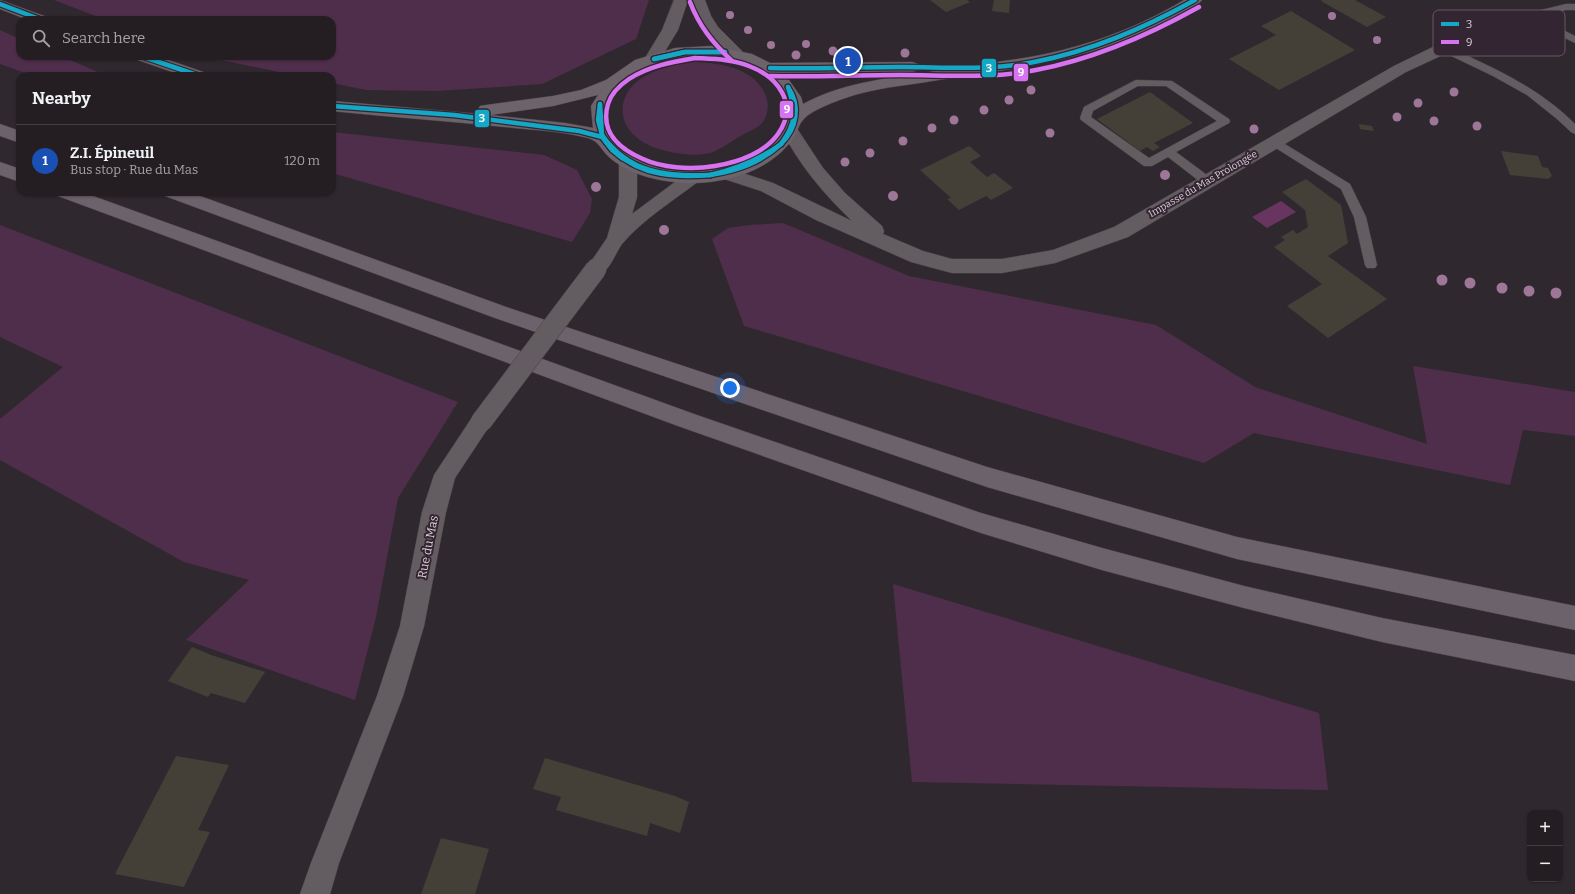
<!DOCTYPE html>
<html lang="en">
<head>
<meta charset="utf-8">
<style>
	body { margin:0; font-family:Bitter,serif; background:#2c272b; color:#f1f3f6 }
	.controls { position:absolute; right:12px; bottom:12px; display:grid; overflow:hidden; border-radius:8px; box-shadow:0 1px 3px #0004 }
	.controls button { width:36px; height:36px; display:grid; place-items:center; padding:0; border:0; border-bottom:1px solid #413c41; background:#241e23; color:#f1f3f6; font:20px sans-serif }
	.you { position:absolute; left:730px; top:388px; width:14px; height:14px; margin:-10px; border:3px solid #fff; border-radius:50%; background:#1a73e8; box-shadow:0 0 0 6px #1a73e833 }
	.badge { display:grid; place-items:center; width:26px; height:26px; border-radius:50%; background:#b45309; color:#fff; font-size:13px; font-weight:700 }
	.pin { position:absolute; translate:-50% -50%; border:2px solid #fff; box-shadow:0 1px 4px #0006 }
	.list { margin:0; padding:0; list-style:none }
	h2 { display:flex; justify-content:space-between; align-items:center; height:52px; margin:0; padding:0 16px; font-size:17px }
	h2 small { font-size:13px; font-weight:400; color:#a3a2a6 }
	.list li { display:grid; grid-template-columns:26px 1fr auto; gap:12px; align-items:center; box-sizing:border-box; height:72px; padding:0 16px; border-top:1px solid #413c41 }
	.list b { display:block; font-size:15px; white-space:nowrap }
	.list p { margin:0; font-size:13px; white-space:nowrap; color:#a3a2a6 }
	.list em { font-size:13px; font-style:normal; color:#a3a2a6 }
	.icon { flex:none; width:22px; height:22px; fill:none; stroke:currentColor; stroke-width:2; stroke-linecap:round; stroke-linejoin:round }
	.map { position:relative; flex:none; width:1575px; height:894px; overflow:hidden }
	.search { position:absolute; background:#241e23; box-shadow:0 1px 3px #0004; left:16px; top:16px; width:320px; height:44px; display:flex; align-items:center; gap:10px; box-sizing:border-box; padding:0 14px; border-radius:12px; color:#a3a2a6; font-size:15px }
	.panel { position:absolute; background:#241e23; box-shadow:0 1px 3px #0004; left:16px; top:72px; width:320px; height:124px; border-radius:12px }
	.map>svg:first-child { display:block }
	.green { fill:#4f2e4b }
	.water { fill:#683561 }
	.building { fill:#444038 }
	.lines { fill:none; stroke-linecap:round; stroke-linejoin:round }
	.lane-casing { stroke:#4b4449; stroke-width:1 }
	.street-casing { stroke:#4b4449; stroke-width:1 }
	.secondary-casing { stroke:#4b4449; stroke-width:1 }
	.highway-casing { stroke:#4b4449; stroke-width:1 }
	.lane { fill:#635d62; fill-rule:evenodd }
	.street { fill:#635d62; fill-rule:evenodd }
	.secondary { fill:#6d646b; fill-rule:evenodd }
	.highway { fill:#6c626b; fill-rule:evenodd }
	.street-bridge-casing { stroke:#4b4449; stroke-width:22; stroke-linecap:butt }
	.street-bridge { stroke:#635d62; stroke-width:21 }
	.bus-1-casing { stroke:#342532; stroke-width:7 }
	.bus-2-casing { stroke:#342532; stroke-width:7 }
	.bus-1 { stroke:#13a8c5; stroke-width:4.5 }
	.bus-2 { stroke:#d573f0; stroke-width:4.5 }
	.tree { fill:#9d7698 }
	.labels { text-anchor:middle; dominant-baseline:central; stroke-width:4; stroke-linejoin:round; paint-order:stroke }
	.far-street-label { font-size:10px; fill:#dbd1d9; stroke:#342532 }
	.street-label { font-size:12px; fill:#dbd1d9; stroke:#342532 }
	.key { fill:#342532; stroke:#665964; stroke-width:1 }
	.key-label { font-size:11px; fill:#dbd1d9 }
	.line-badge { stroke:#342532; stroke-width:1.5 }
	.badge-label { font-size:11px; text-anchor:middle; font-weight:bold; fill:#fff }
</style>
</head>
<body>
<div class="map">
<svg width="1575" height="894" viewBox="0 0 1575 894">
	<rect width="100%" height="100%" fill="#30282f"/>
	<g class="green">
		<polygon points="54,0 649,0 636,39 542,84 437,91 366,90 332,83 332,76 298,76 202,56 332,56 332,20 106,20"/>
		<polygon points="0,30 20,39 20,56 61,56 107,76 34,76 0,64"/>
		<path d="M695 62C722 63 759 69 767 100 769 107 767 117 762 123 758 128 748 132 742 135 733 140 723 148 713 152 695 158 670 153 653 147 640 142 625 130 623 115 619 77 666 65 695 62Z"/>
		<polygon points="332,132 544,155 577,170 592,199 590,213 572,242 332,173"/>
		<polygon points="783,223 909,276 1156,325 1255,387 1427,444 1413,366 1575,392 1575,436 1523,430 1510,485 1254,433 1204,463 744,326 712,239 728,228 750,225"/>
		<polygon points="0,225 458,402 398,498 376,617 355,700 186,640 249,580 184,562 0,460 0,419 63,367 0,337"/>
		<polygon points="893,584 1319,713 1328,790 912,782"/>
	</g>
	<polygon class="water" points="1281,201 1296,212 1267,228 1252,217"/>
	<g class="building">
		<polygon points="930,0 967,0 970,2 946,12"/>
		<polygon points="994,0 1010,0 1009,13 992,11"/>
		<polygon points="1322,0 1355,0 1386,17 1367,27 1321,1"/>
		<polygon points="1291,11 1355,50 1279,90 1229,59 1276,35 1261,26"/>
		<polygon points="1150,92 1193,123 1154,143 1160,147 1153,151 1147,147 1140,151 1097,119"/>
		<polygon points="1359,124 1372,126 1374,131 1360,129"/>
		<polygon points="969,146 981,156 970,162 987,177 994,173 1013,188 991,200 986,196 959,210 947,199 951,198 920,170"/>
		<polygon points="1501,151 1538,156 1542,167 1548,168 1552,176 1548,179 1510,175"/>
		<polygon points="1306,179 1341,205 1348,243 1328,256 1387,299 1328,338 1287,306 1322,284 1274,247 1285,240 1281,237 1293,230 1297,234 1308,227 1305,210 1282,192"/>
		<polygon points="192,647 211,655 265,672 245,703 211,693 208,697 168,681"/>
		<polygon points="176,756 229,765 198,830 210,832 184,887 115,874"/>
		<polygon points="545,758 675,796 689,802 680,833 650,823 647,836 556,810 561,797 533,789"/>
		<polygon points="441,838 489,849 475,894 421,894"/>
	</g>
	<g class="lines">
		<defs>
			<g id="lane">
				<polygon points="1566,4 1575,4 1575,10 1566,10 1537,17 1575,36 1575,43 1527,19 1500,26 1495,23 1497,21"/>
				<path d="M1443 45C1454 48 1464 54 1474 59 1511 76 1546 95 1575 124V134L1571 132 1557 119 1527 95 1493 76 1439 50 1438 48Z"/>
				<path d="M1136 80 1172 81 1229 119 1230 121 1229 123 1176 152 1211 178 1213 181 1211 184H1203L1168 157 1152 166H1144L1081 120 1080 118 1084 107ZM1138 86H1166L1217 121 1149 158 1091 117 1093 111Z"/>
				<polygon points="1275,138 1350,184 1366,217 1377,265 1375,268 1367,268 1365,265 1354,217 1341,189 1271,145 1270,142 1271,139"/>
			</g>
			<g id="street">
				<polygon points="674,0 688,0 678,30 659,61 647,61 645,58 662,30"/>
				<path d="M691 0H705L711 16 718 27 742 51 744 54 742 57H730C712 41 698 24 691 0Z"/>
				<path d="M1500 18 1505 20 1508 23 1505 26 1406 72 1128 237 1055 263 1002 273H952L911 262 816 220 761 191 718 177 715 173 718 169 724 167 773 183 852 221C824 194 800 166 782 131L784 127 790 125 796 127 823 168 845 193 882 226 884 231 883 234 923 251 952 259H1002L1053 250 1114 227 1394 66 1437 45Z"/>
				<path d="M628 156 634 158 637 162V197L632 214 687 173 693 171 699 173 702 177 699 181C674 200 642 220 622 244 613 256 608 280 589 274L586 269 607 238 619 197V162L622 158Z"/>
				<polygon points="481,413 489,416 492,422 455,478 446,512 424,626 403,696 339,863 330,894 300,894 311,863 377,696 400,626 422,512 434,475 473,416"/>
			</g>
			<g id="secondary">
				<polygon points="0,0 47,17 50,20 28,20 0,9"/>
				<path d="M1184 0H1202C1194 10 1178 16 1167 22 1093 60 1012 69 932 81 909 85 885 87 862 93 849 96 811 109 803 120 798 125 797 134 792 140 770 170 728 183 692 183 664 183 630 176 609 157 601 150 599 141 588 138 561 131 532 130 505 127 447 121 390 117 332 111V101L480 114 478 110 480 106 486 105 553 96 581 90 606 80 635 60 675 48 712 46 752 54 770 63 912 62 918 64 920 67 918 70 912 72 784 73 801 97 803 104C840 84 881 79 923 73 950 69 977 65 1004 61 1068 53 1129 33 1184 0ZM712 55C740 61 761 63 779 89 807 129 755 160 721 168 693 174 660 173 636 158 617 146 611 141 609 118 609 115 607 110 608 106 608 103 612 99 613 96 626 74 651 62 675 58 687 55 700 56 712 55ZM598 95 591 106 593 128 565 123 490 115 553 106Z"/>
				<polygon points="133,56 157,56 206,73 208,76 184,76 135,59"/>
			</g>
			<g id="highway">
				<polygon points="0,124 20,131 20,143 0,136"/>
				<polygon points="0,162 20,169 20,182 0,175"/>
				<polygon points="55,192 82,192 694,414 981,513 1102,548 1244,586 1382,618 1575,655 1575,681 1382,642 1244,608 1102,570 981,533 678,426 58,196"/>
				<polygon points="162,192 189,192 509,308 987,467 1237,537 1575,606 1575,630 1237,559 987,487 495,318 165,196"/>
			</g>
		</defs>
		<use href="#lane" class="lane-casing"/>
		<use href="#street" class="street-casing"/>
		<use href="#secondary" class="secondary-casing"/>
		<use href="#highway" class="highway-casing"/>
		<use href="#lane" class="lane"/>
		<use href="#street" class="street"/>
		<use href="#secondary" class="secondary"/>
		<use href="#highway" class="highway"/>
		<defs>
			<polyline id="street-bridge" points="481,422 596,269"/>
		</defs>
		<use href="#street-bridge" class="street-bridge-casing"/>
		<use href="#street-bridge" class="street-bridge"/>
		<defs>
			<g id="bus-1">
				<polyline points="0,4 42,20"/>
				<polyline points="686,52 725,52"/>
				<polyline points="686,52 725,52"/>
				<polyline points="141,56 200,76"/>
				<polyline points="654,59 685,52"/>
				<polyline points="654,59 685,52"/>
				<path d="M770 68C814 69 857 67 901 67 946 67 989 71 1034 62 1092 51 1144 28 1195 0"/>
				<polyline points="600,104 602,135"/>
				<polyline points="600,104 598,120 602,135"/>
				<polyline points="332,106 454,115 579,131 602,137 612,150 622,158"/>
				<path d="M602 135C629 173 666 177 710 175"/>
				<path d="M602 135C605 142 610 147 615 152 642 176 676 178 710 175"/>
				<path d="M781 144C797 122 796 112 788 87"/>
				<path d="M781 144C797 128 801 106 788 87"/>
				<path d="M710 175C736 169 759 160 781 144"/>
				<path d="M710 175C737 171 760 163 781 144"/>
			</g>
			<g id="bus-2">
				<path d="M690 2C699 26 713 43 731 60"/>
				<path d="M695 58C713 59 732 59 749 66 778 77 799 104 778 134 753 169 680 176 643 159 619 149 600 132 608 104 611 94 620 85 629 79 649 66 672 62 695 58Z"/>
				<path d="M770 76C813 77 857 75 900 75 946 75 991 79 1036 70 1094 59 1147 36 1199 7"/>
			</g>
		</defs>
		<use href="#bus-1" class="bus-1-casing"/>
		<use href="#bus-2" class="bus-2-casing"/>
		<use href="#bus-1" class="bus-1"/>
		<use href="#bus-2" class="bus-2"/>
	</g>
	<g class="tree">
		<circle cx="730" cy="15" r="4"/>
		<circle cx="1332" cy="16" r="4"/>
		<circle cx="748" cy="30" r="4"/>
		<circle cx="1377" cy="40" r="4"/>
		<circle cx="806" cy="44" r="4"/>
		<circle cx="771" cy="45" r="4"/>
		<circle cx="833" cy="51" r="4.5"/>
		<circle cx="905" cy="53" r="4.5"/>
		<circle cx="796" cy="55" r="4.5"/>
		<circle cx="1031" cy="90" r="4.5"/>
		<circle cx="1454" cy="92" r="4.5"/>
		<circle cx="1009" cy="100" r="4.5"/>
		<circle cx="1418" cy="103" r="4.5"/>
		<circle cx="984" cy="110" r="4.5"/>
		<circle cx="1397" cy="117" r="4.5"/>
		<circle cx="954" cy="120" r="4.5"/>
		<circle cx="1434" cy="121" r="4.5"/>
		<circle cx="1477" cy="126" r="4.5"/>
		<circle cx="932" cy="128" r="4.5"/>
		<circle cx="1254" cy="129" r="4.5"/>
		<circle cx="1050" cy="133" r="4.5"/>
		<circle cx="903" cy="141" r="4.5"/>
		<circle cx="870" cy="153" r="4.5"/>
		<circle cx="845" cy="162" r="4.5"/>
		<circle cx="1165" cy="175" r="5"/>
		<circle cx="596" cy="187" r="5"/>
		<circle cx="893" cy="196" r="5"/>
		<circle cx="664" cy="230" r="5"/>
		<circle cx="1442" cy="280" r="5.5"/>
		<circle cx="1470" cy="283" r="5.5"/>
		<circle cx="1502" cy="288" r="5.5"/>
		<circle cx="1529" cy="291" r="5.5"/>
		<circle cx="1556" cy="293" r="5.5"/>
	</g>
	<g class="labels">
		<g class="far-street-label">
			<text transform="translate(1203 184) rotate(-30)">Impasse du Mas Prolongée</text>
		</g>
		<g class="street-label">
			<text transform="translate(428 547) rotate(-79)">Rue du Mas</text>
		</g>
	</g>
	<rect x="1433" y="10" width="132" height="46" rx="6" class="key"/>
	<rect x="1441" y="22" width="18" height="4" fill="#13a8c5"/>
	<rect x="1441" y="40" width="18" height="4" fill="#d573f0"/>
	<g class="key-label">
		<text x="1466" y="28">3</text>
		<text x="1466" y="46">9</text>
	</g>
	<g class="line-badge">
		<rect x="981" y="58" width="16" height="20" rx="4" fill="#13a8c5"/>
		<rect x="1013" y="63" width="16" height="19" rx="4" fill="#d573f0"/>
		<rect x="779" y="100" width="15" height="19" rx="4" fill="#d573f0"/>
		<rect x="474" y="109" width="16" height="19" rx="4" fill="#13a8c5"/>
	</g>
	<g class="badge-label">
		<text x="989" y="72">3</text>
		<text x="1021" y="76">9</text>
		<text x="787" y="113">9</text>
		<text x="482" y="122">3</text>
	</g>
</svg>
<div class="controls">
<button>+</button>
<button>−</button>
</div>
<div class="you"></div>
<div class="pin badge" style="left:848px;top:61px;background:#1a4fb4">1</div>
<div class="search"><svg class="icon" aria-label="search" viewBox="0 0 24 24"><circle cx="10" cy="10" r="6"/><path d="M15 15l6 6"/></svg>Search here</div>
<section class="panel">
<h2>Nearby<small></small></h2>
<ul class="list">
<li><span class="badge" style="background:#1a4fb4">1</span><div><b>Z.I. Épineuil</b><p>Bus stop · Rue du Mas</p></div><em>120 m</em></li>
</ul>
</section>
</div>
</body>
</html>
